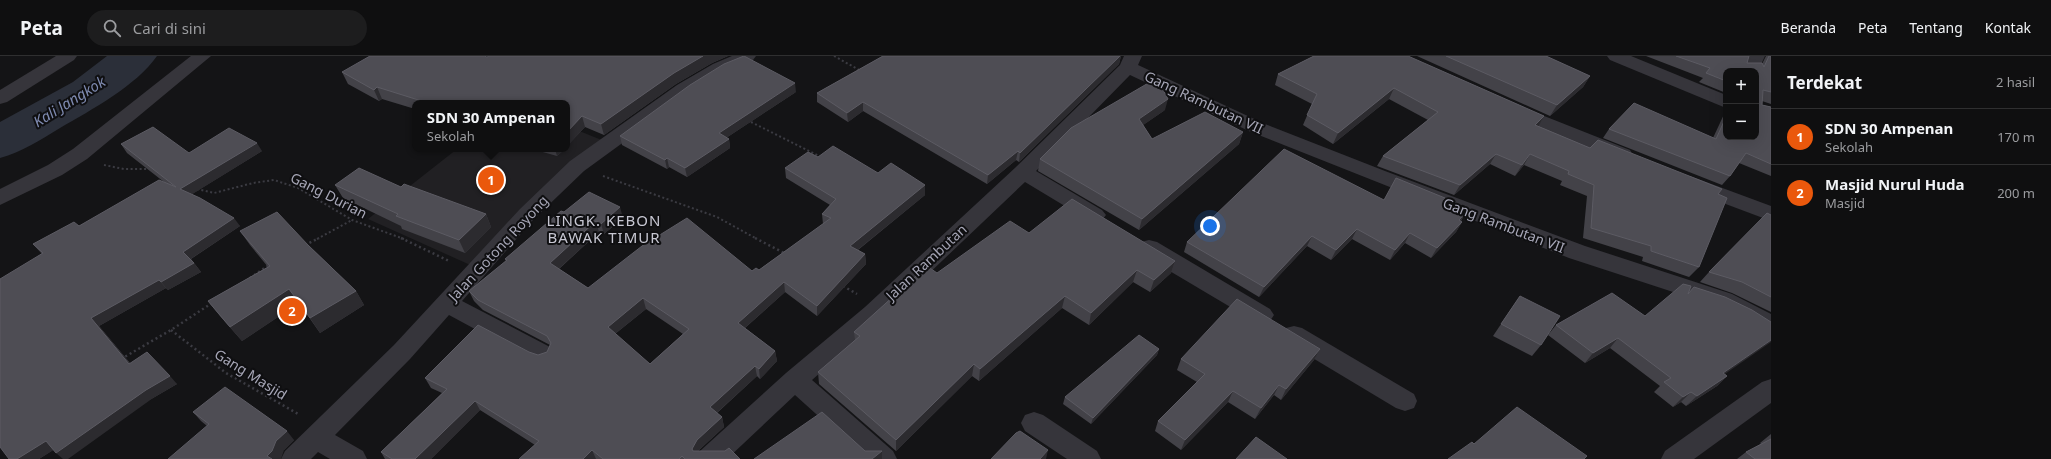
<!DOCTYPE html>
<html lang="id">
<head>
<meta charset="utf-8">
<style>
	body { margin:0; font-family:"Noto Sans",sans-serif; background:#1d1d1e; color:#f1f3f6 }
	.controls { position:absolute; right:12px; top:12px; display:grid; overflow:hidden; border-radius:8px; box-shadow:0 4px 16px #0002 }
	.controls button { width:36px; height:36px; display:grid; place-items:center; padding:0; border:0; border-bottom:1px solid #2f2f30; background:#0f0f10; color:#f1f3f6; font:20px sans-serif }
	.you { position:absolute; left:1210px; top:170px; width:14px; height:14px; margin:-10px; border:3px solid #fff; border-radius:50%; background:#1a73e8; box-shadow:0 0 0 6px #1a73e833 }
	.badge { display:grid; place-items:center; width:26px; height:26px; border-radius:50%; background:#ea580c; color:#fff; font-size:13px; font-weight:700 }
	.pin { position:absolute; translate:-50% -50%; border:2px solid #fff; box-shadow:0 1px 4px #0006 }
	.popup { position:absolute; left:412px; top:44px; width:158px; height:52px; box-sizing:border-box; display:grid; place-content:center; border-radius:8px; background:#0f0f10; filter:drop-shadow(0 1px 3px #0005); font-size:13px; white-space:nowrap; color:#9b9c9f }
	.popup b { font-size:15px; color:#f1f3f6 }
	.popup::after { content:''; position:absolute; left:50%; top:100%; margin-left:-8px; border:8px solid transparent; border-top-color:#0f0f10 }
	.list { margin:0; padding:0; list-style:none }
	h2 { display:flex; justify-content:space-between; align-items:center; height:52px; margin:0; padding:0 16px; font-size:17px }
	h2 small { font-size:13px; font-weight:400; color:#9b9c9f }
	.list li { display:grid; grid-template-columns:26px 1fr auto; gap:12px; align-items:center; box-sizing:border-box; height:56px; padding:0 16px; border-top:1px solid #2f2f30 }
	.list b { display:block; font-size:15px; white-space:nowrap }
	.list p { margin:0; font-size:13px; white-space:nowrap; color:#9b9c9f }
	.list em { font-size:13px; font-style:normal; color:#9b9c9f }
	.icon { flex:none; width:22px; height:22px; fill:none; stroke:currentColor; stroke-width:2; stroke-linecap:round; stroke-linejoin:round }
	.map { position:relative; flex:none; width:1771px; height:403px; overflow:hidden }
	header { display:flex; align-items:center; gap:24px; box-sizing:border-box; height:56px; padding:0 20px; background:#0f0f10; border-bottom:1px solid #2f2f30 }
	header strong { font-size:19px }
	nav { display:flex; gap:22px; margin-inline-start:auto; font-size:14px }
	.search { width:280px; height:36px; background:#1d1d1e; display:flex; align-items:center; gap:10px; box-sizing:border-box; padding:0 14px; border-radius:22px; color:#9b9c9f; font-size:15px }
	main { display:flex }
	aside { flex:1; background:#0f0f10 }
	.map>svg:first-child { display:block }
	.built { fill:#212023 }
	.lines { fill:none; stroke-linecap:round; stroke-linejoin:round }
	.river { fill:#2b2f39; fill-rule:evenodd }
	.path-far1 { stroke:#3b3b42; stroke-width:2; stroke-dasharray:2 2.5; stroke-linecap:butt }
	.path { stroke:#3b3b42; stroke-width:2.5; stroke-dasharray:2 3; stroke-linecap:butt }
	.street { fill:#36353b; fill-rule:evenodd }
	.wall { fill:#434248; fill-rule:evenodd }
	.shaded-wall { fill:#2c2b2f }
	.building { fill:#4e4d54; stroke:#5c5b63; fill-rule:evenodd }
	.labels { text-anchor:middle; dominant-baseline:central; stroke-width:4; stroke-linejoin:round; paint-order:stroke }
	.street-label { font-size:14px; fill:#a6a6b6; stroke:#0f0f11 }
	.water-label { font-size:15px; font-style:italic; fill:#7e8ab0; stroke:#0f0f11 }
	.neighbourhood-label { font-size:15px; letter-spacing:1px; fill:#c7c7d2; stroke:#0f0f11 }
</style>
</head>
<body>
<header>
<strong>Peta</strong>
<div class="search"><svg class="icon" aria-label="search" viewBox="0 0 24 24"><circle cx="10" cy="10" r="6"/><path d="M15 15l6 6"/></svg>Cari di sini</div>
<nav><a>Beranda</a><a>Peta</a><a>Tentang</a><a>Kontak</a></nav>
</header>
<main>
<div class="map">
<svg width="1771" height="403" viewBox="0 0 1771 403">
	<rect width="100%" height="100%" fill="#141416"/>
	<polygon class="built" points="567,70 604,85 477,212 368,163 457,93 567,93"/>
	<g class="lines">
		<path class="river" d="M107 0H157C136 30 91 54 60 72 40 84 22 96 0 102V66L73 26Z"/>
		<g class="path-far1">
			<polyline points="834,0 861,15"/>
			<polyline points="747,64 821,101"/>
			<polyline points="104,109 124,113 150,113"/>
			<polyline points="603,120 717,161 757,183"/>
			<polyline points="197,133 214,137 253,127 274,124 298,132 352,164 404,183"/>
			<polyline points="317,183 352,164"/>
		</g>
		<g class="path">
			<polyline points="401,182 449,205"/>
			<polyline points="755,182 786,198"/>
			<polyline points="305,189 319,182"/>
			<polyline points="250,222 269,209"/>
			<polyline points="843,230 857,238"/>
			<polyline points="171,274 226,317 300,359"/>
			<polyline points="121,303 171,274 212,247"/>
		</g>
		<g class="street">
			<polygon points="56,0 77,0 74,4 7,46 0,48 0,34"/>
			<polygon points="191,0 211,0 87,103 62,119 0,149 0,133 48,109 73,93"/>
			<polygon points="732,0 756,0 753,4 725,16 691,37 584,115 534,163 462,245 550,291 554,298 550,305 542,308 534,305 449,259 410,303 335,379 363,395 367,403 330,403 318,396 311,403 281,403 285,395 394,289 520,153 570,105 677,29 713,8"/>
			<polygon points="1124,0 1142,0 1138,9 1265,68 1385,115 1585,190 1732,238 1771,258 1771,279 1763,276 1743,263 1716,250 1569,202 1251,76 1130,19 1036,115 1102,154 1106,159 1102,164 1095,166 1088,164 1025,126 881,263 812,324 893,395 897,403 866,403 795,339 727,403 696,403 700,395 786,317 865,251 1016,111 1120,9"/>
			<polygon points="1607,0 1631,0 1726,39 1726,52 1610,4"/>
			<polygon points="1747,0 1765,0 1756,19 1756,15 1741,15"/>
			<polygon points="1514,48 1630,94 1633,99 1630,104 1623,106 1616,104 1507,58 1505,54 1507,50"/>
			<polygon points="1690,120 1771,150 1771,165 1683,132 1680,127 1683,122"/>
			<polygon points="1149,184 1157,186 1270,253 1274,259 1270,265 1262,268 1254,265 1141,198 1138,192 1141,186"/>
			<polygon points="1294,270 1302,272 1414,338 1417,345 1414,352 1405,355 1396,352 1286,286 1282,279 1286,272"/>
			<polygon points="1771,323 1771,347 1694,403 1661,403 1665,395 1762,326"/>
			<polygon points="1034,356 1043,359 1097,395 1101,403 1067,403 1025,375 1021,367 1025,359"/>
		</g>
	</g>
	<g class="wall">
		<polygon points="489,0 728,0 712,7 676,28 604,79 585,71 567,90 567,47 415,47 415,53 382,43 379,45 348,28 342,16 487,1"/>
		<polygon points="883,0 1121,0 1119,8 1019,106 1016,104 987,128 863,55 848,66 817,46 817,37"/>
		<polygon points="1314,0 1544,60 1538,70 1590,92 1718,138 1699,211 1689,221 1642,205 1643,201 1583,182 1587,140 1560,129 1562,125 1524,109 1515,120 1490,108 1454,139 1377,110 1383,100 1428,64 1389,43 1333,88 1303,69 1312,48 1275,29 1278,18"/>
		<polygon points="1417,0 1547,0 1547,1 1590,20 1583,31 1550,60"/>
		<polygon points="1646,0 1749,0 1747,7 1762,8 1766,0 1771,0 1771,48 1762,45 1762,49 1771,51 1771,120 1739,107 1730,120 1722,129 1603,82 1609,73 1713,82 1726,54 1726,81 1756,15 1726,15 1726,37 1699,26 1703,22"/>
		<polygon points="796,36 726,82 729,83 730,92 687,121 669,111 667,113 622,89 620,80"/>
		<polygon points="1165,54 1143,69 1152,83 1243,76 1239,88 1139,174 1038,115 1040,103"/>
		<polygon points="121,88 189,97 262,95 192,138 240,170 191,203 201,216 168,234 166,232 99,270 130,307 177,328 153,342 53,394 39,403 9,403 42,198 33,188 79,170 164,126 127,97"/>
		<polygon points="532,93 565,93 557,100"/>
		<path d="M818 101 878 117 925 139 858 194 865 198 866 208 817 260 785 236 745 272 775 295 777 305 760 323 757 320 717 357 722 361 724 371 698 395 740 403H519L535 389 480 354 431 403H385L381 396 442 337 431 332 425 322 529 296 538 299 547 296 550 289 483 254 474 245 469 235 506 205 505 203 564 156 623 162 604 178 599 176 559 213 588 232 752 215 759 214 823 168 822 158 830 149 786 122 785 112ZM646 253 683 278 650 308 615 278Z"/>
		<polygon points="335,129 401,131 486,158 491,171 465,197 402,173 401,170 343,142"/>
		<polygon points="1445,142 1444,144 1466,156 1461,165 1462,166 1456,176 1431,202 1405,187 1390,204 1352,183 1331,204 1307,190 1259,241 1184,196 1187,186 1384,144"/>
		<polygon points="1771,159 1771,256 1732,237 1700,226 1709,216"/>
		<polygon points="240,175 308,189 356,235 364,249 320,277 299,247 242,285 220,260 208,245 268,211 250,189"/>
		<polygon points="1175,205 1171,217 1150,236 1133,226 1089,269 1062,252 979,325 972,320 896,395 819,328 818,316 855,284 854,276 937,217"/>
		<polygon points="1688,238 1725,318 1727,320 1717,330 1686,350 1681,346 1673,351 1654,336 1660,330 1610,292 1585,307 1548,279 1556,269 1645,260"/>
		<polygon points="1520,240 1541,289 1532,300 1493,280"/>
		<polygon points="1159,293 1157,299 1091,368 1063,348 1065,341"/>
		<polygon points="1320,293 1314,304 1281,344 1274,339 1255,363 1228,346 1181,394 1155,375 1158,365 1197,326 1177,314 1181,303"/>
		<polygon points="193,356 294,384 284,394 207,370 201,365"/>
		<polygon points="1771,378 1771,403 1737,403 1746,396 1761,388 1760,387"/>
	</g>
	<g class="shaded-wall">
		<polygon points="703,0 728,0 712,7 676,28 604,79 601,68 674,17"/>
		<polygon points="1120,0 1121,0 1119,8 1019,106 1020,97"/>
		<polygon points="1590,20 1583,31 1550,60 1557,49"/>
		<polygon points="795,27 796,36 720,86 719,77"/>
		<polygon points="377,31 382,43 379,45 374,34"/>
		<polygon points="1394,32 1389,43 1333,88 1338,77"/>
		<polygon points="1168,43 1165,54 1136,74 1139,63"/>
		<polygon points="863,46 863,55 848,66 847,57"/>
		<polygon points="582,60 585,71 567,90 567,76"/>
		<polygon points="1544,60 1538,71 1535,69"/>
		<polygon points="1243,76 1239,88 1139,174 1142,163"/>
		<polygon points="729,83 730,92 687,121 685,112"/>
		<polygon points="257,87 262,95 186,142 180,133"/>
		<polygon points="555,93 565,93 557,100"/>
		<polygon points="1018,95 1016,104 987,128 988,119"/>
		<polygon points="1496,98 1490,108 1454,139 1460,129"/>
		<polygon points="1530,98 1524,109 1515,120 1522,109"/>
		<polygon points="667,102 669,111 667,113 665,104"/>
		<polygon points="925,129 925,139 850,200 850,190"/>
		<polygon points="620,151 623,162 604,178 601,168"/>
		<polygon points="1466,156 1460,166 1459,164"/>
		<polygon points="486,158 491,171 465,197 459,184"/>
		<polygon points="234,162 240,170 189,204 183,196"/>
		<polygon points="596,165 599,176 554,217 550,207"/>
		<polygon points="1462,166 1456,176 1431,202 1437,192"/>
		<polygon points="1357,173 1352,183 1331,204 1336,194"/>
		<polygon points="1410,177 1405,187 1390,204 1395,194"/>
		<polygon points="1312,180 1307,190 1259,241 1264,231"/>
		<polygon points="865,198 866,208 817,260 817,250"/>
		<polygon points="1175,205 1171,217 1150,236 1154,224"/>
		<polygon points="194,207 201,216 168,234 161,226"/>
		<polygon points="1137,214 1133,226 1089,269 1091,257"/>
		<polygon points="159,224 166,232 99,270 137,316 129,308 91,262"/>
		<polygon points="784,226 785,236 739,277 738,267"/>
		<polygon points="289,233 299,247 242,285 230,271"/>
		<polygon points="356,235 364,249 320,277 310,262"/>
		<polygon points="1065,240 1062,252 979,325 980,313"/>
		<polygon points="643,242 646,253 611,281 608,271"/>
		<polygon points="1618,282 1610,292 1585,307 1593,297"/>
		<polygon points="1771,284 1771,286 1712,327 1723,317"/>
		<polygon points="1159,293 1157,299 1091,368 1093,362"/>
		<polygon points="1320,293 1314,304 1281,344 1286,333"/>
		<polygon points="775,295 777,305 760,323 759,313"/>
		<polygon points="974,308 972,320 896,395 896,384"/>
		<polygon points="755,310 757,320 712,361 710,351"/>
		<polygon points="170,320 177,328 153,342 68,403 63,403 56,397 146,334"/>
		<polygon points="1727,320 1717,330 1686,350 1697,340"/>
		<polygon points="1279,329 1274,339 1255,363 1261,352"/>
		<polygon points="1233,335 1228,346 1181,394 1185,384"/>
		<polygon points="1691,336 1681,346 1673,351 1683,341"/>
		<polygon points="475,345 480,354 431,403 415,403"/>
		<polygon points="722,361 724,371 699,394 695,402 692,393 697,384"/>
		<polygon points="287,375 294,384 284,394 281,403 270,403 267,400 276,385"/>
		<polygon points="46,385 55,393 39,403 17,403"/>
		<polygon points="592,394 596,403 583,403"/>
		<polygon points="1048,394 1046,403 1040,403"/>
		<polygon points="882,395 882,403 872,403"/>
	</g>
	<g class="building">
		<polygon points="370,0 484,0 487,1 489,0 703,0 674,17 601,68 582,60 567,76 567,47 428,47 377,31 374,34 342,16"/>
		<polygon points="744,0 795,27 719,77 729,83 685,112 667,102 665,104 620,80 690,29 724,8"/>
		<polygon points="883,0 1120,0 1020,97 1018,95 988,119 863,46 847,57 817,37"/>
		<polygon points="1314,0 1408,0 1544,60 1535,69 1590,92 1598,84 1722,133 1718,138 1727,142 1699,211 1651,195 1651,190 1591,172 1594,129 1568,118 1569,115 1530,98 1522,109 1496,98 1460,129 1383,100 1438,56 1394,32 1338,77 1307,59 1317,38 1278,18"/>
		<polygon points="1446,0 1546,0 1590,20 1557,49"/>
		<polygon points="1676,0 1749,0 1747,7 1762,7 1764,11 1769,0 1771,0 1771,36 1763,34 1762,49 1771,51 1771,108 1746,97 1730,120 1609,73 1634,47 1716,83 1726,61 1726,81 1756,81 1756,15 1726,15 1726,25 1706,17 1710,12"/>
		<polygon points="1157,22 1168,43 1139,63 1152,83 1205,56 1243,76 1142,163 1040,103 1071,72"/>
		<polygon points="153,71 189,97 229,72 257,87 180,133 200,142 234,162 183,196 194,207 161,226 159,224 91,262 129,308 147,296 170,320 146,334 56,397 46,385 17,403 9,403 0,391 0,223 43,197 33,188 74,166 79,170 159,124 176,131 121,88"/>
		<path d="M833 90 878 117 891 107 925 129 850 190 865 198 817 250 784 226 738 267 775 295 759 313 755 310 710 351 722 361 697 384 692 393 693 395H725L729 392 740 403H685L682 400 679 403H603L592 394 583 403H519L539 385 475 345 415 403H392L381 396 447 333 425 322 478 269 529 296 538 299 547 296 551 287 547 280 478 244 469 235 507 204 505 203 561 155 564 156 589 136 620 151 601 168 596 165 550 207 588 232 642 190 687 162 752 215 756 212 759 214 831 162 822 158 836 143 785 112 808 96 818 101ZM643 242 689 273 650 308 608 271Z"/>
		<polygon points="1284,93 1384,144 1396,122 1445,142 1443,144 1466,156 1459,164 1462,166 1437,192 1410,177 1395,194 1357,173 1336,194 1312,180 1264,231 1187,186"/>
		<polygon points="359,112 401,131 404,128 486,158 459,184 396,160 398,158 335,129"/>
		<polygon points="1072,143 1175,205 1154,224 1137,214 1091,257 1065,240 980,313 974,308 896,384 818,316 860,280 854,276 927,210 937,217 1010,165 1029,177"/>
		<polygon points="277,156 308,189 356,235 310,262 289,233 230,271 208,245 270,210 240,175"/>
		<polygon points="1767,157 1771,159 1771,241 1742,226 1709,216"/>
		<polygon points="1683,228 1691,230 1688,238 1694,231 1725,241 1752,254 1771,266 1771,284 1723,317 1727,320 1697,340 1691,336 1683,341 1664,326 1671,322 1618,282 1593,297 1556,269 1612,237 1645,260"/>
		<polygon points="1520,240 1560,260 1541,289 1501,268"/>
		<polygon points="1237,243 1320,293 1286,333 1279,329 1261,352 1233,335 1185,384 1158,365 1205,318 1181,303"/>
		<polygon points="1139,279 1159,293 1093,362 1065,341"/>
		<polygon points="225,331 287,375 276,385 272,395 267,400 272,403 168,403 209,368 193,356"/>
		<polygon points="1517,351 1587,400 1584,403 1448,403 1472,386 1474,388"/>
		<polygon points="822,356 865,395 882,395 872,403 754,403"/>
		<polygon points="1020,375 1048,394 1040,403 991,403 1016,377"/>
		<polygon points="1256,381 1287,403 1236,403"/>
		<polygon points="1771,383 1771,403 1755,403 1746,396"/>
	</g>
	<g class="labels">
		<g class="street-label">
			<text transform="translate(1204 46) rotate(25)">Gang Rambutan VII</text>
			<text transform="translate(329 139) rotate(27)">Gang Durian</text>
			<text transform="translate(1504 169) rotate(21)">Gang Rambutan VII</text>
			<text transform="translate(498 192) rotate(-47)">Jalan Gotong Royong</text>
			<text transform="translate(926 206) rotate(-43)">Jalan Rambutan</text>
			<text transform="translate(251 318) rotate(32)">Gang Masjid</text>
		</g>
		<g class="water-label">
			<text transform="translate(69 45) rotate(-32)">Kali Jangkok</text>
		</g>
		<g class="neighbourhood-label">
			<text x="604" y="164">LINGK. KEBON<tspan x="604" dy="17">BAWAK TIMUR</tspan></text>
		</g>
	</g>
</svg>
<div class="controls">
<button>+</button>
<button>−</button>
</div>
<div class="you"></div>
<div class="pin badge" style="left:491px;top:124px">1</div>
<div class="popup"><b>SDN 30 Ampenan</b>Sekolah</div>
<div class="pin badge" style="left:292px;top:255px">2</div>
</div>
<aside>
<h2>Terdekat<small>2 hasil</small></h2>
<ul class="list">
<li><span class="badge">1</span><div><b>SDN 30 Ampenan</b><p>Sekolah</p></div><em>170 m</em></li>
<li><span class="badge">2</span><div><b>Masjid Nurul Huda</b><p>Masjid</p></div><em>200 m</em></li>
</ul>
</aside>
</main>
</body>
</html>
